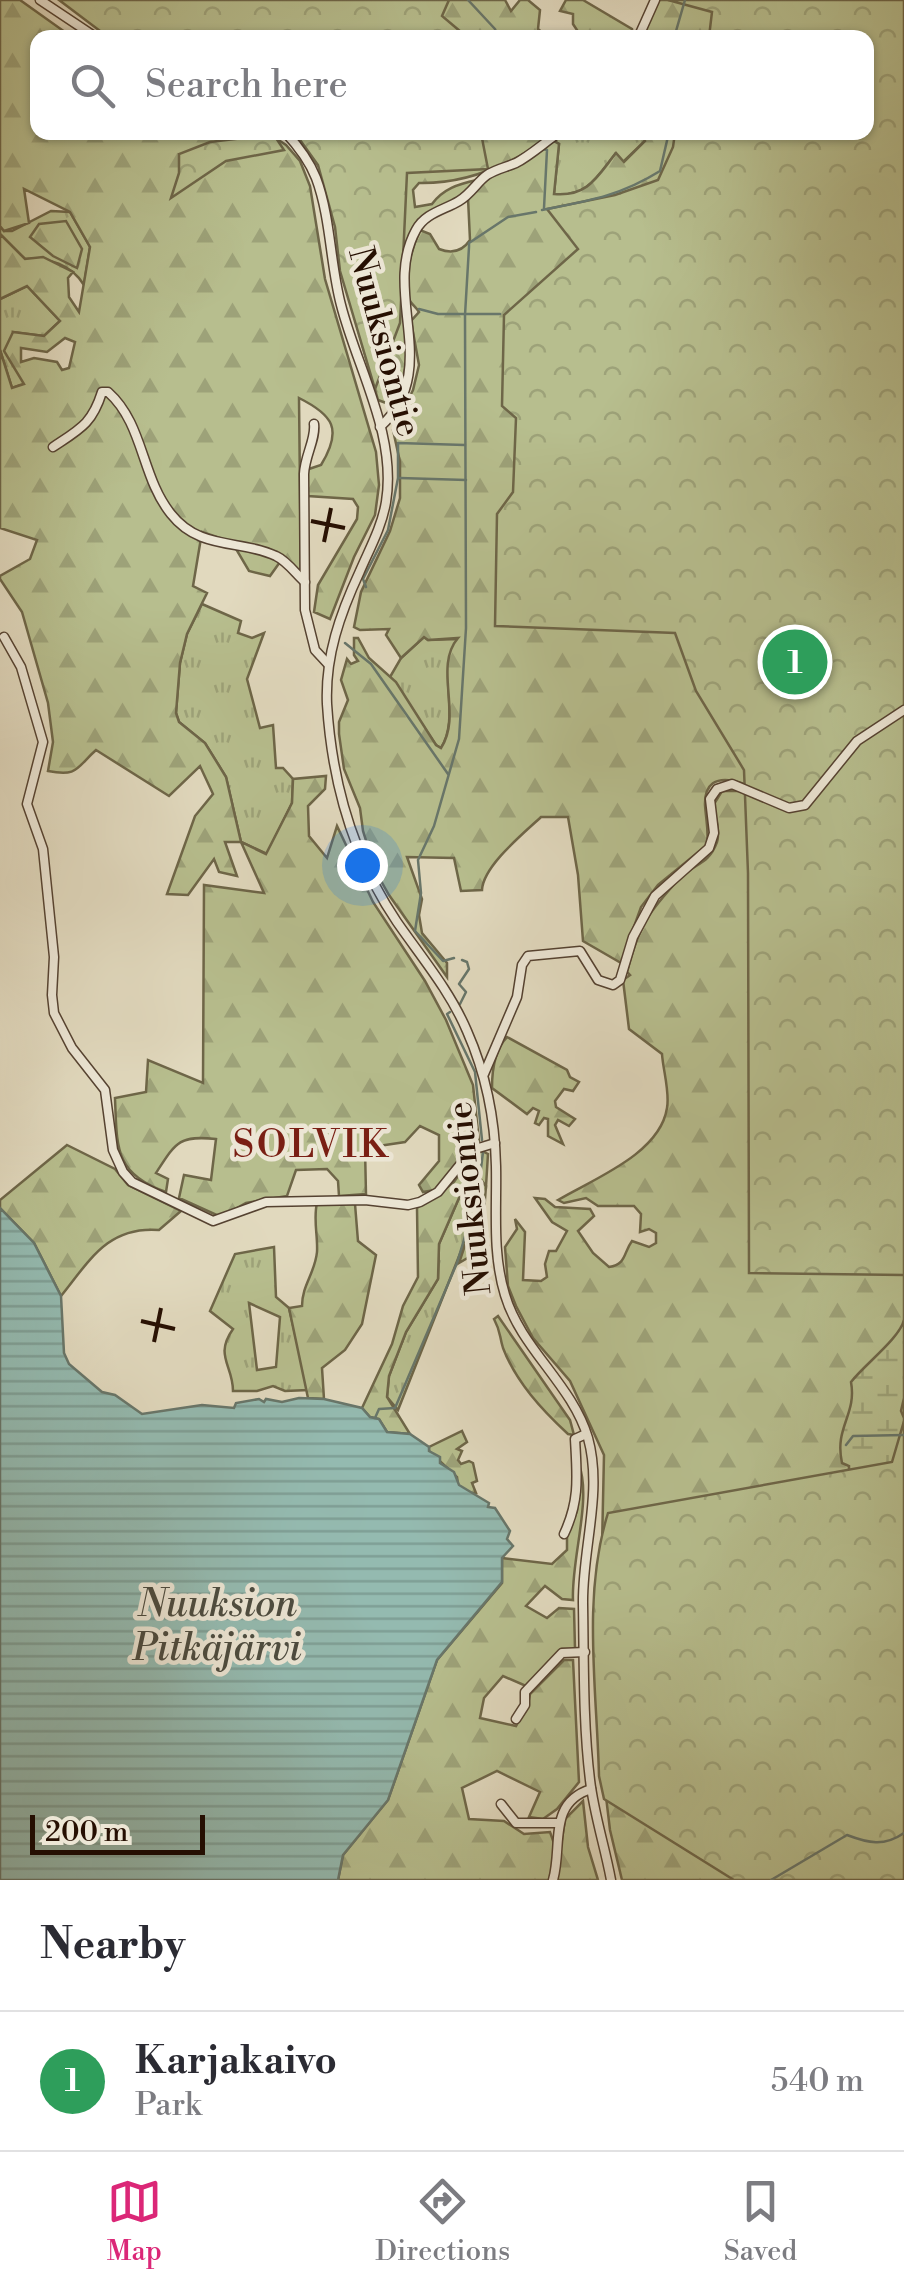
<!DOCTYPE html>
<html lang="en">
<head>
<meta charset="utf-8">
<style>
	body { margin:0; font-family:"Libre Bodoni",serif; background:#f7f7f7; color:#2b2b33 }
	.scale { position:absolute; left:30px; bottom:25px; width:175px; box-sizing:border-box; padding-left:10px; border:5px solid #260f02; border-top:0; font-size:28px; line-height:35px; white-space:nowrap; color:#260f02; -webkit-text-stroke:8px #ece6d5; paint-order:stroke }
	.you { position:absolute; left:362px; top:865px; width:35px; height:35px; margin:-25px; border:8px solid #fff; border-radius:50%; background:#1a73e8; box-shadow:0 0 0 15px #1a73e833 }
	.badge { display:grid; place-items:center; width:65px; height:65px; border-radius:50%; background:#db2777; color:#fff; font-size:32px; font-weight:700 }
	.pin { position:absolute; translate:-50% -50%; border:5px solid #fff; box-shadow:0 2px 10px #0006 }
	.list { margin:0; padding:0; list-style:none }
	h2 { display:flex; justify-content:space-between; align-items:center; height:130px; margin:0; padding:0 40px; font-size:42px }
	h2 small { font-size:32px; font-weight:400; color:#7c7c81 }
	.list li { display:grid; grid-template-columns:65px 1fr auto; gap:30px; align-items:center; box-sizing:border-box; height:140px; padding:0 40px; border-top:2px solid #e1e1e2 }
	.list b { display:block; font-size:38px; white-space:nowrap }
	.list p { margin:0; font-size:32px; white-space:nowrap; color:#7c7c81 }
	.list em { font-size:32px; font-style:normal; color:#7c7c81 }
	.icon { flex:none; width:55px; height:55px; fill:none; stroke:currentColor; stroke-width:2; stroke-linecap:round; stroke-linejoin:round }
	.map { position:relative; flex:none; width:904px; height:1880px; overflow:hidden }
	.search { position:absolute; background:#fff; box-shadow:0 2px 8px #0004; left:30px; right:30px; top:30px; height:110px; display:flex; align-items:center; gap:25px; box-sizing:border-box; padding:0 35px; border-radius:20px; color:#7c7c81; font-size:38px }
	.sheet { height:270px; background:#fff }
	nav { display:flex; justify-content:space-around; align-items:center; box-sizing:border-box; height:140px; border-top:2px solid #e1e1e2; background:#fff; font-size:28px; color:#7c7c81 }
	nav a { display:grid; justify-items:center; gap:5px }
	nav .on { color:#db2777 }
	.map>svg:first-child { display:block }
	.grass { fill:url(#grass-tufts); stroke:#6e6648; stroke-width:2.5; fill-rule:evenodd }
	.forest { fill:url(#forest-firs); stroke:#6e6648; stroke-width:2.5; fill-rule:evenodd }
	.wetland { fill:url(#wetland-marsh); stroke:#6e6648; stroke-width:2.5 }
	.park { fill:url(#park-crowns); stroke:#6e6648; stroke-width:2.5 }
	.water { fill:url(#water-rules); stroke:#68766a; stroke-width:2.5 }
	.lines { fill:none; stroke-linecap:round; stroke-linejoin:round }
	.stream { stroke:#68766a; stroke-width:2.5 }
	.minor-casing { stroke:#554231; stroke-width:11 }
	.minor { stroke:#ece6d5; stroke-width:8 }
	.ticks { fill:none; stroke:#260f02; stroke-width:4 }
	.labels { text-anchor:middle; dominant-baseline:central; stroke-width:9; stroke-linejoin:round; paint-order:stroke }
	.street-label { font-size:35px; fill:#260f02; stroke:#ece6d5 }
	.neighbourhood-label { font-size:38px; letter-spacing:2.5px; fill:#7a1f14; stroke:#ece6d5 }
	.water-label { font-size:38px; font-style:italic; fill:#4c4b3f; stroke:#ece6d5 }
</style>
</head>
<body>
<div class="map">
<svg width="904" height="1880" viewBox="0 0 904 1880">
	<defs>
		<pattern id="grass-tufts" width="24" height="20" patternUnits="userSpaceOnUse" patternTransform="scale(2.5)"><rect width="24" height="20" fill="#b7be8e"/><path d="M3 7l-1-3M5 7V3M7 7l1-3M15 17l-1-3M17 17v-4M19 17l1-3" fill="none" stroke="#9da279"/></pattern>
		<pattern id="forest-firs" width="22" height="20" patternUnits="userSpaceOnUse" patternTransform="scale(2.5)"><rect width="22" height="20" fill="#b7be8e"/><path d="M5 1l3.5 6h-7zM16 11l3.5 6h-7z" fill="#9da279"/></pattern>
		<pattern id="wetland-marsh" width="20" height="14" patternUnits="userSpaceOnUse" patternTransform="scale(2.5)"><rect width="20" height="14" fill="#b7be8e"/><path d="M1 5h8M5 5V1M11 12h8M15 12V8" fill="none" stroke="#9da279"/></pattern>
		<pattern id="park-crowns" width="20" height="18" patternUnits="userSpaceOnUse" patternTransform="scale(2.5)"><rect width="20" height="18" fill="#b7be8e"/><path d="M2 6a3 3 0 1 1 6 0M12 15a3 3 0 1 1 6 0" fill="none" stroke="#9da279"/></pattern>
		<pattern id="water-rules" width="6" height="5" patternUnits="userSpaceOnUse" patternTransform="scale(2.5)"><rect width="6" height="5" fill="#94bab0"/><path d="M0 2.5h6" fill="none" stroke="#7f9f96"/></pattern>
	</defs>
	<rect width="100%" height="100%" fill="#e1d9be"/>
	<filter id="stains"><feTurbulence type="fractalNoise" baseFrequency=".002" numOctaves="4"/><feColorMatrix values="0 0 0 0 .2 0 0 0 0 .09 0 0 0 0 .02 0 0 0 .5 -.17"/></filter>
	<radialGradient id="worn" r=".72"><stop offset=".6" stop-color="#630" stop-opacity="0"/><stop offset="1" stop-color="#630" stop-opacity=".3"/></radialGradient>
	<g class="grass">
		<path d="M541 133H641L646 140 623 162 615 154C597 177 587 197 554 194L559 144Z"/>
		<path d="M51 211 70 212 90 247 84 285C72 265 48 257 25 259L0 234V226L4 231H12Z"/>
		<polygon points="27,286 60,321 44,336 13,332 26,383 12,388 0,350 0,299"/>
		<polygon points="202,604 241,621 238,633 252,638 264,633 247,679 260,728 273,725 276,768 283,768 293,779 292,803 267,854 241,842 226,777 205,743 179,722 176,713 180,663 187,634"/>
		<path d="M424 637 428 640 459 639C434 669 462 714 441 748L436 745 390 677 401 658Z"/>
		<polygon points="472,1168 486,1186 484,1212 475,1216 398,1410 387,1397 389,1376 406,1332 438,1279 439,1244"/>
		<path d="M274 1247 276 1297 289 1308 308 1390 285 1391 273 1386 257 1391H233C233 1365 214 1356 233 1329L210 1311 235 1254ZM249 1303 280 1317 276 1367 257 1370Z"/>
	</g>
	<g class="forest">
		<path d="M0 0H20L72 37 38 38V132L268 133 286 145 300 161 310 186 325 279 376 452 379 485 375 515 354 557 330 619 314 612 318 585 357 519 358 507 353 499 308 496 306 470 321 465C343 429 333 415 299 398L301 582 280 562 270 576 249 571 232 542 202 532 193 586 207 593 187 634 180 663 176 713 179 722 205 743 226 777 241 842 266 854 292 803 293 779 326 776 325 789 308 806 309 836 327 858 337 826 373 902 425 981 446 1020 473 1085 479 1141 435 1190 423 1192 419 1185 439 1161V1135L420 1126 405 1142 365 1148 366 1194 339 1196 338 1181 327 1169 296 1170 287 1196 246 1203 221 1217 179 1198 184 1175 211 1180 216 1139C179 1135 176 1142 156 1173L168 1179 166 1192C114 1174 117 1147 115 1098L146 1092 148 1060 203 1083 204 885 264 893 241 842H225L237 876 219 872 214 859 188 895 167 894 195 816 213 794 200 766 169 796 96 750C76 768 78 777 48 771L53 742 48 703 22 612 0 579V576L30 559 37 540 0 528V350L12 388 24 384 4 351 13 332 44 336 60 321 27 286 0 299V234L25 259 43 257 73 272 68 278 69 297 79 312 90 247 70 212 24 189 29 223 4 231 0 226ZM65 338 75 342 69 368 62 370 57 362 34 358 21 362V348L47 352Z"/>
		<polygon points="187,0 505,0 511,11 520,0 528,0 540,10 538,29 545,35 557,37 184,38"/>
		<polygon points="566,0 583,0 632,29 633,37 577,37 579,33 573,24 573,14 560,11"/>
		<path d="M658 0H864L904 213V702L781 801C762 791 704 757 705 805 706 820 709 831 707 845L658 885 641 907 621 963 583 941 578 875 568 817H541C524 833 483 866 482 890L461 891 454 858 407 857 422 899 419 915 422 933 447 963V977L389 895 376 872 363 831 360 808 344 769 339 734V722L348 700 341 680 347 659 351 664 358 661 354 655V638H358L369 658 396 682 436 745 441 748C463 715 433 667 458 638L428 640 424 637 401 658 386 635 389 629 360 630 354 627 361 592 390 531 400 498V462L393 430 413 390 419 365 411 321 419 312C416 307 411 304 409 299 402 280 412 248 420 230L430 234 439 249C452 254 462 252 470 240L468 198 486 179 552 140 559 144 554 194C588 197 597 177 616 153L624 162 645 141 641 133 866 132V38L642 37Z"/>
		<path d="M541 132 548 138C510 165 466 184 419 183L413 190 415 207 432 204C443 189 458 184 477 180L461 196 418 220 398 261C401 302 423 373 386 403L378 400 349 298 340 234 319 167 295 133Z"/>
		<polygon points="66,221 82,249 77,268 53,256 30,237 39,224"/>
		<path d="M904 717V1880H622L610 1830 598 1730 604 1455 570 1381 533 1338 516 1306 508 1286 505 1247 517 1229 515 1219 525 1232 523 1280 541 1281 547 1277 545 1264 549 1251H556L567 1231 552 1222 535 1198 545 1199 555 1207 590 1209 594 1216 578 1231 593 1253 609 1267C627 1264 623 1253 632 1241L649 1247 656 1243V1233L649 1229 640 1232 641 1214 634 1206H598L586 1198 564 1203 558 1200C593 1179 660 1154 667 1108 670 1092 663 1070 662 1054L629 1029 623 980 630 975 627 972C639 925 648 913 679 879 695 862 708 866 717 842 721 830 714 816 714 804L722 791H742Z"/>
		<path d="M507 1037 567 1070 570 1077 579 1082 573 1091 564 1089 555 1101 556 1107 575 1119 569 1126 558 1120 555 1125 563 1144 548 1136V1119L544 1118 539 1125 535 1123 539 1111 533 1108 527 1114 492 1088C492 1071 495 1049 507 1037Z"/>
		<path d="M67 1145 115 1169 128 1185 181 1211 159 1230C108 1226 90 1260 61 1296L34 1243 0 1208V1200Z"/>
		<polygon points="478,1149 488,1154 486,1186 472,1168 439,1244 438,1279 406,1332 389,1376 387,1397 410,1434 387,1432 379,1419 370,1417 362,1408 392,1344 403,1306 418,1277 417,1208 453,1183"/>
		<path d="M317 1203 355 1204 358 1241 376 1255 362 1324 345 1350 322 1368 324 1399 308 1398 289 1308 302 1306C302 1285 315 1273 317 1252 318 1236 313 1219 317 1203Z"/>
		<polygon points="484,1212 486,1247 459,1263 475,1215"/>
		<path d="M498 1316 570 1420 574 1435 568 1434C542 1410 516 1382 503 1348 499 1335 501 1332 494 1319Z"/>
		<polygon points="462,1431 467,1442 457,1449 462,1451 458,1460 461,1464 469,1461 473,1463 477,1481 472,1483 476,1493 468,1493 458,1485 457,1477 429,1451 429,1447"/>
		<path d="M579 1465C592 1499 571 1560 573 1600L562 1599 545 1586 526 1606 547 1618 559 1608 574 1609 575 1649H561L526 1686 503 1676 484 1698 480 1718 516 1726 528 1704 530 1694 564 1660H573L579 1782 557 1809 543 1819 529 1817 540 1792 497 1771 462 1788 469 1819 504 1821 524 1834 550 1832 555 1846 550 1880H338L343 1855 388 1800 437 1660 502 1583V1558L552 1564 567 1550V1535L577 1511Z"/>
		<polygon points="583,1801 588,1847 598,1880 556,1880 565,1819"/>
	</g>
	<path class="wetland" d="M904 1320V1398L901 1411 904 1418V1540L849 1475V1466L842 1463C834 1427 857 1415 851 1382 865 1364 899 1339 904 1320Z"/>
	<g class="park">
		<polygon points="59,0 449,0 442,16 461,32 462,37 108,37"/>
		<polygon points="668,0 904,0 904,1275 749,1273 748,873 744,770 696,691 675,633 495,626 497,514 513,492 516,418 502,406 504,315 578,249 547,209 615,195 658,180 673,147 675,133 866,132 866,38 709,37 712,12"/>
		<polygon points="295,133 481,133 488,169 407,173 400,323 375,389 340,271 335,227 318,165"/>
		<polygon points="269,135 276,138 284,150 226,161 171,198 179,173 179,154 210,142"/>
		<path d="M904 1421V1880H734L604 1799 599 1776C597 1691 582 1596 608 1513L892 1462Z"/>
	</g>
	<polygon class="water" points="0,1208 34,1243 61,1296 64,1353 69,1364 102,1392 115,1395 142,1414 202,1405 234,1408 236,1403 259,1399 264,1402 266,1399 282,1402 299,1398 324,1399 362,1408 370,1417 379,1419 387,1432 410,1434 429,1447 429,1451 440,1457 440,1463 454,1472 459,1485 489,1503 488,1507 495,1508 510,1531 507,1539 513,1546 502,1558 502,1582 437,1660 388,1800 343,1855 338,1880 0,1880"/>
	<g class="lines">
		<g class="stream">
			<polyline points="468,0 495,29 498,38"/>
			<polyline points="674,38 685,0"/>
			<polyline points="538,132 541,139"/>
			<polyline points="543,149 547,150 544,208"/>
			<path d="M542 210C588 201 620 196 660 171L669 132"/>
			<polyline points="419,309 438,314 500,314"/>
			<polyline points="400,478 466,480"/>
			<polyline points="366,587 363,579 388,530 398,478 398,443 465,445"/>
			<polyline points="345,643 371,664 448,774"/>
			<polyline points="454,958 443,961 415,931 421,893 418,860 434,826 459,739 466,628 465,315 469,247 469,243 508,217 536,212"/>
			<polyline points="460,1004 466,992 459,984 469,969 467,962 462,960"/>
			<polyline points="450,1012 447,1014 475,1072 482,1140"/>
			<polyline points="375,1418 379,1409 395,1408 457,1263 466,1233 465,1213 471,1211 469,1203 479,1184 483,1152"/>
			<polyline points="846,1445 853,1436 904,1435"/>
			<path d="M771 1880 847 1835C868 1843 884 1847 904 1833"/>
		</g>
		<defs>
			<g id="minor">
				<polyline points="40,0 97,38"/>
				<polyline points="638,38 655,0"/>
				<path d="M285 132C298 146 309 160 316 178 331 218 330 264 341 305 357 368 397 435 386 502 382 526 370 548 360 571 340 614 325 656 327 704 332 783 353 857 397 922 422 958 450 991 467 1031 486 1074 495 1119 496 1166 497 1209 492 1253 505 1295 521 1349 572 1384 588 1438 603 1492 582 1549 583 1604 584 1662 583 1723 590 1780 594 1814 605 1847 611 1880"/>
				<path d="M314 424C316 439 305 455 304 474L305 610 315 650 328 664"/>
				<path d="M380 427C443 370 381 293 416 230 425 213 444 210 459 201 471 194 477 182 487 175 496 169 507 167 516 163 531 155 545 142 560 132"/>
				<path d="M53 447C80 429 92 424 102 392H108C144 424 141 477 171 514 200 551 241 539 276 556 287 561 296 574 305 582"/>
				<polyline points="4,637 21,667 43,742 27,804 43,849 54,957 52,995 54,1013 72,1048 105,1090 113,1150 123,1172 132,1182 213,1221 266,1202 365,1200 408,1205 420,1202 438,1192 472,1150 495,1143"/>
				<polyline points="484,1074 517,997 522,965 528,956 580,951 598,980 613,985 620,980 633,937 655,896 709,848 714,833 710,799 717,789 732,784 789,808 805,805 857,741 904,710"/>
				<path d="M564 1534C580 1500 577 1476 575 1439L586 1434"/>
				<polyline points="516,1719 525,1705 525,1692 562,1653 585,1652"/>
				<polyline points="501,1804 516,1823 558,1823"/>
				<path d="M553 1880C563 1846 547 1803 591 1789"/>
			</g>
		</defs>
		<use href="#minor" class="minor-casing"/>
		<use href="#minor" class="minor"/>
	</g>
	<path class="ticks" d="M311 521 345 528M324 542 331 508M141 1321 175 1329M154 1342 161 1308"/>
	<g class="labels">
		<g class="street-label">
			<text transform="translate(384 342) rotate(75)">Nuuksiontie</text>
			<text transform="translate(470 1198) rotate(-96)">Nuuksiontie</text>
		</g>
		<g class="neighbourhood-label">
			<text x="311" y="1145">SOLVIK</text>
		</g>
		<g class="water-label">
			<text x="217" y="1604">Nuuksion<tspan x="217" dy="44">Pitkäjärvi</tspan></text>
		</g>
	</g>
	<rect width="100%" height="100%" filter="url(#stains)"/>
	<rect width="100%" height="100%" fill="url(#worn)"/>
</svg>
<div class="scale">200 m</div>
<div class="you"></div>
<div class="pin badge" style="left:795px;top:662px;background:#2e9e5b">1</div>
<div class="search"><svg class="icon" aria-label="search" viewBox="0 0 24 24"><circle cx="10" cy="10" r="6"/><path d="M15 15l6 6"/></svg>Search here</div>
</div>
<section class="sheet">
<h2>Nearby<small></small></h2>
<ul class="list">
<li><span class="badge" style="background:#2e9e5b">1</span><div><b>Karjakaivo</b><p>Park</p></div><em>540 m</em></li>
</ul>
</section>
<nav>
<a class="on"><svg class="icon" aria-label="map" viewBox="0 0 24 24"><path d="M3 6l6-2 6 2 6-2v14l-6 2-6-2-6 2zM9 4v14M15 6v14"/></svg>Map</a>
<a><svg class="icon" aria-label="directions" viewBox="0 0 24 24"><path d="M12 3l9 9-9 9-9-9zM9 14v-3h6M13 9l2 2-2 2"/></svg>Directions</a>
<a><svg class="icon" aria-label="saved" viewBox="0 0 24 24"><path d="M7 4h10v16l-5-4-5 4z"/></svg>Saved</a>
</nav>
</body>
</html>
